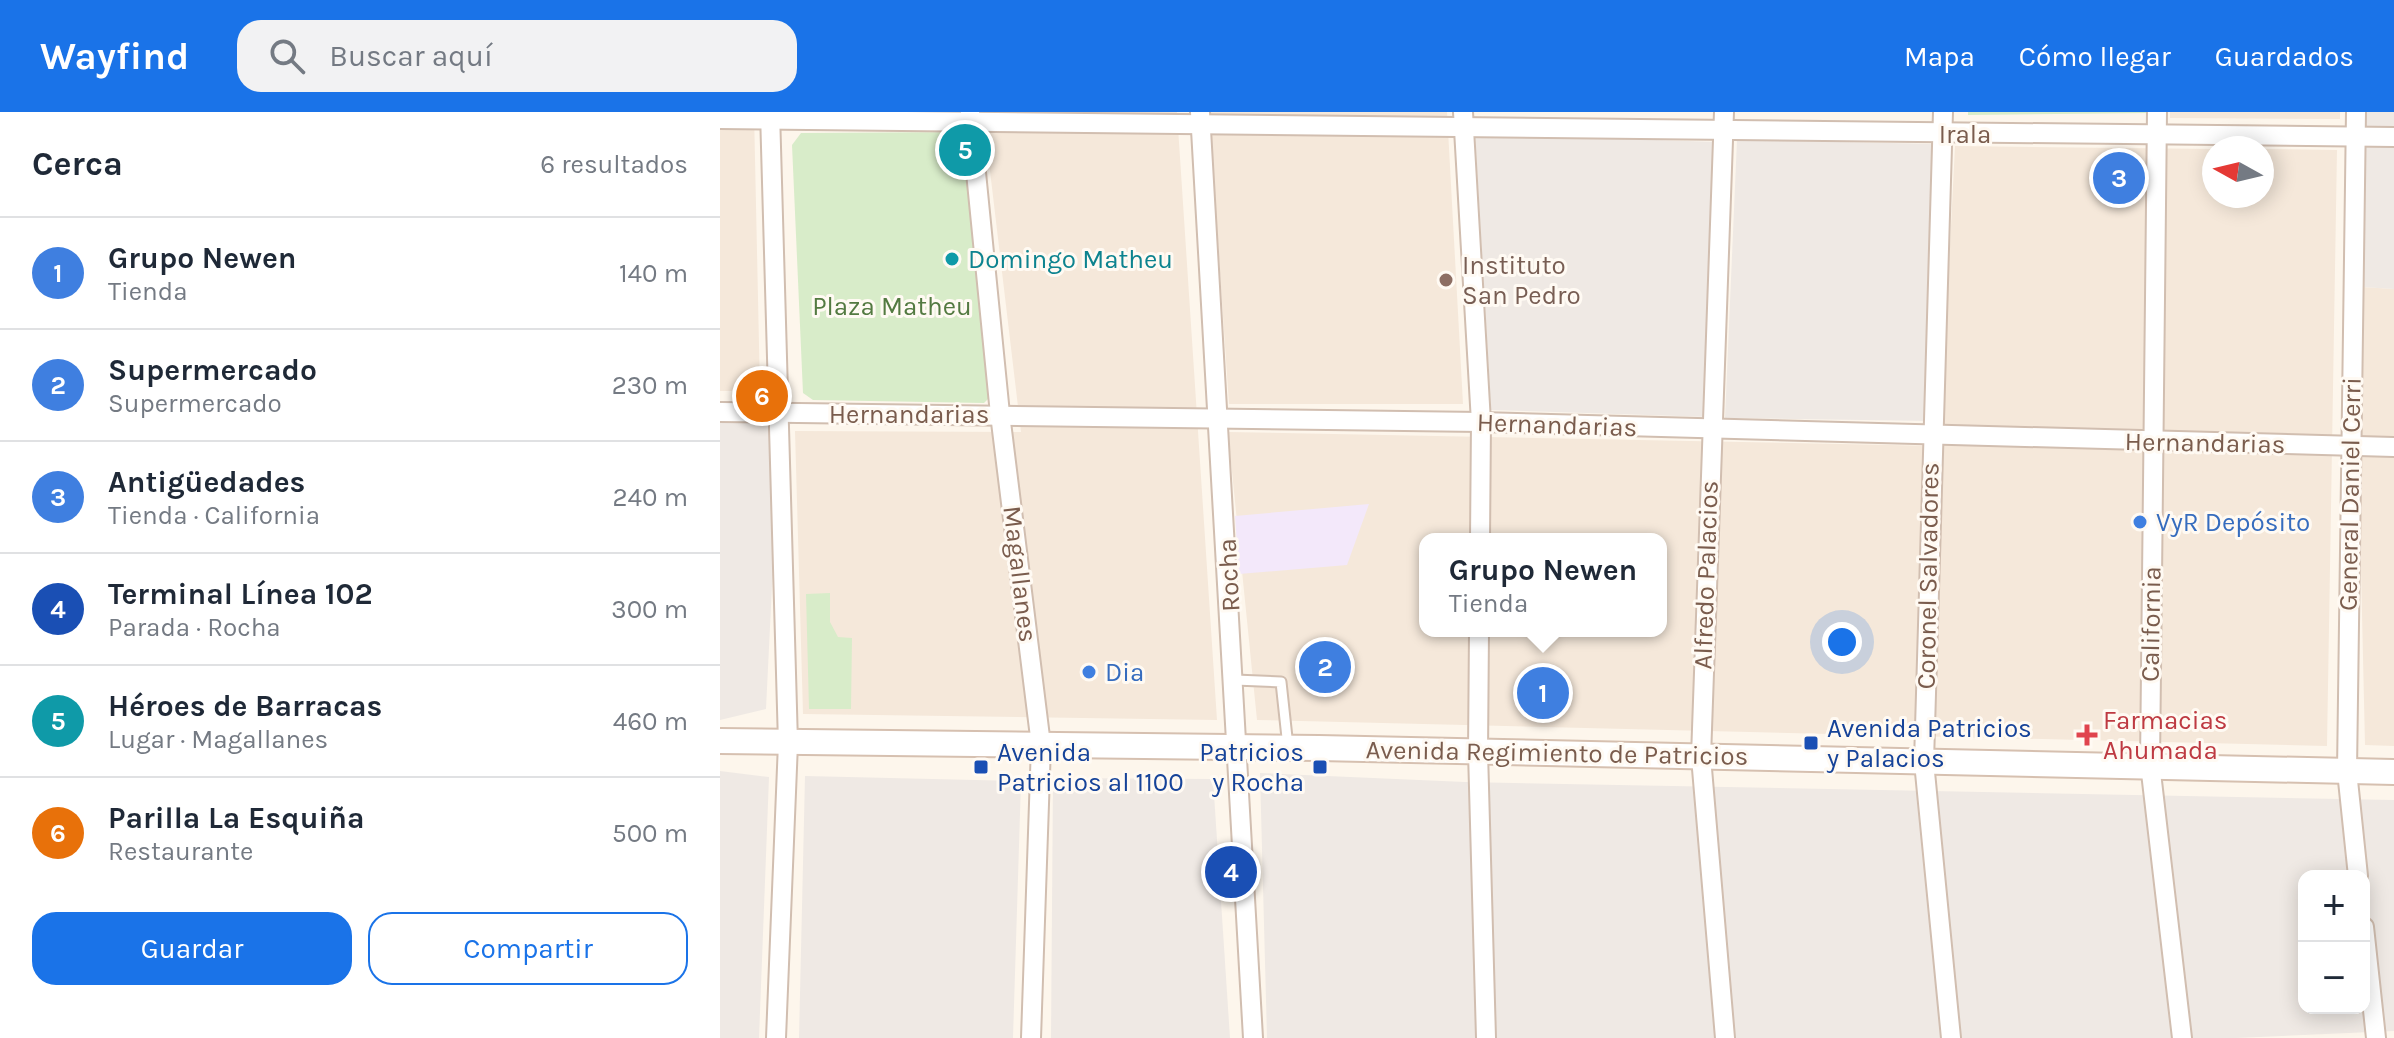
<!DOCTYPE html>
<html lang="es">
<head>
<meta charset="utf-8">
<style>
	body { margin:0; font-family:Karla,sans-serif; background:#f2f2f3; color:#1f2937 }
	.controls { position:absolute; right:24px; bottom:24px; display:grid; overflow:hidden; border-radius:16px; box-shadow:0 4px 20px #0003 }
	.controls button { width:72px; height:72px; display:grid; place-items:center; padding:0; border:0; border-bottom:2px solid #e0e1e3; background:#fff; color:#1f2937; font:40px sans-serif }
	.compass { position:absolute; left:1482px; top:24px; width:72px; height:72px; border-radius:50%; background:#fff; box-shadow:0 4px 20px #0003; rotate:278deg }
	.you { position:absolute; left:1122px; top:530px; width:28px; height:28px; margin:-20px; border:6px solid #fff; border-radius:50%; background:#1a73e8; box-shadow:0 0 0 12px #1a73e833 }
	.badge { display:grid; place-items:center; width:52px; height:52px; border-radius:50%; background:#1a73e8; color:#fff; font-size:26px; font-weight:700 }
	.pin { position:absolute; translate:-50% -50%; border:4px solid #fff; box-shadow:0 2px 8px #0006 }
	.popup { position:absolute; left:699px; top:421px; width:248px; height:104px; box-sizing:border-box; display:grid; place-content:center; border-radius:16px; background:#fff; filter:drop-shadow(0 2px 6px #0005); font-size:26px; white-space:nowrap; color:#747a83 }
	.popup b { font-size:30px; color:#1f2937 }
	.popup::after { content:''; position:absolute; left:50%; top:100%; margin-left:-16px; border:16px solid transparent; border-top-color:#fff }
	.list { margin:0; padding:0; list-style:none }
	h2 { display:flex; justify-content:space-between; align-items:center; height:104px; margin:0; padding:0 32px; font-size:34px }
	h2 small { font-size:26px; font-weight:400; color:#747a83 }
	.list li { display:grid; grid-template-columns:52px 1fr auto; gap:24px; align-items:center; box-sizing:border-box; height:112px; padding:0 32px; border-top:2px solid #e0e1e3 }
	.list b { display:block; font-size:30px; white-space:nowrap }
	.list p { margin:0; font-size:26px; white-space:nowrap; color:#747a83 }
	.list em { font-size:26px; font-style:normal; color:#747a83 }
	.actions { display:flex; gap:16px; padding:24px 32px }
	.actions a { flex:1; padding:18px 0; border:2px solid #1a73e8; border-radius:24px; text-align:center; font-size:28px; color:#1a73e8 }
	.actions .main { background:#1a73e8; color:#fff }
	.icon { flex:none; width:44px; height:44px; fill:none; stroke:currentColor; stroke-width:2; stroke-linecap:round; stroke-linejoin:round }
	.map { position:relative; flex:none; width:1674px; height:926px; overflow:hidden }
	header { display:flex; align-items:center; gap:48px; box-sizing:border-box; height:112px; padding:0 40px; background:#1a73e8; color:#fff }
	header strong { font-size:38px }
	nav { display:flex; gap:44px; margin-inline-start:auto; font-size:28px }
	.search { width:560px; height:72px; background:#f2f2f3; display:flex; align-items:center; gap:20px; box-sizing:border-box; padding:0 28px; border-radius:24px; color:#747a83; font-size:30px }
	main { display:flex }
	aside { flex:1; background:#fff }
	.map>svg:first-child { display:block }
	.residential { fill:#f5e8da; fill-rule:evenodd }
	.industrial { fill:#efe9e4; fill-rule:evenodd }
	.education { fill:#f3e8fa }
	.green { fill:#d8ecc9 }
	.lines { fill:none; stroke-linecap:round; stroke-linejoin:round }
	.service-casing { stroke:#d1beb0; stroke-width:13 }
	.minor-casing { stroke:#d1beb0; stroke-width:22 }
	.secondary-casing { stroke:#d6c0b0; stroke-width:28 }
	.service { stroke:#fff; stroke-width:9 }
	.minor { stroke:#fff; stroke-width:18 }
	.secondary { stroke:#fff; stroke-width:24 }
	.culture-dot { fill:#0f9aa8; stroke:#fffaf3; stroke-width:3 }
	.education-dot { fill:#8d6e63; stroke:#fffaf3; stroke-width:3 }
	.shop-dot { fill:#3f7fe0; stroke:#fffaf3; stroke-width:3 }
	.health-dot { fill:#e0444e; stroke:#fffaf3; stroke-width:3 }
	.transit-dot { fill:#1a4fb4; stroke:#fffaf3; stroke-width:3 }
	.labels { text-anchor:middle; dominant-baseline:central; stroke-width:6; stroke-linejoin:round; paint-order:stroke }
	.street-label { font-size:26px; fill:#7a5c4d; stroke:#fffaf3 }
	.culture-label { font-size:26px; fill:#0d838f; stroke:#fffaf3; text-anchor:start }
	.education-label { font-size:26px; fill:#785e54; stroke:#fffaf3; text-anchor:start }
	.park-label { font-size:26px; fill:#537a41; stroke:#fffaf3 }
	.shop-label { font-size:26px; fill:#366cbe; stroke:#fffaf3; text-anchor:start }
	.health-label { font-size:26px; fill:#be3a42; stroke:#fffaf3; text-anchor:start }
	.transit-label { font-size:26px; fill:#164399; stroke:#fffaf3; text-anchor:start }
</style>
</head>
<body>
<header>
<strong>Wayfind</strong>
<div class="search"><svg class="icon" aria-label="search" viewBox="0 0 24 24"><circle cx="10" cy="10" r="6"/><path d="M15 15l6 6"/></svg>Buscar aquí</div>
<nav><a>Mapa</a><a>Cómo llegar</a><a>Guardados</a></nav>
</header>
<main>
<aside>
<h2>Cerca<small>6 resultados</small></h2>
<ul class="list">
<li><span class="badge" style="background:#3f7fe0">1</span><div><b>Grupo Newen</b><p>Tienda</p></div><em>140 m</em></li>
<li><span class="badge" style="background:#3f7fe0">2</span><div><b>Supermercado</b><p>Supermercado</p></div><em>230 m</em></li>
<li><span class="badge" style="background:#3f7fe0">3</span><div><b>Antigüedades</b><p>Tienda · California</p></div><em>240 m</em></li>
<li><span class="badge" style="background:#1a4fb4">4</span><div><b>Terminal Línea 102</b><p>Parada · Rocha</p></div><em>300 m</em></li>
<li><span class="badge" style="background:#0f9aa8">5</span><div><b>Héroes de Barracas</b><p>Lugar · Magallanes</p></div><em>460 m</em></li>
<li><span class="badge" style="background:#e8710a">6</span><div><b>Parilla La Esquiña</b><p>Restaurante</p></div><em>500 m</em></li>
</ul>
<div class="actions"><a class="main">Guardar</a><a>Compartir</a></div>
</aside>
<div class="map">
<svg width="1674" height="926" viewBox="0 0 1674 926">
	<rect width="100%" height="100%" fill="#fdf6ec"/>
	<g class="residential">
		<polygon points="0,0 34,0 40,279 0,279"/>
		<polygon points="263,0 457,0 497,608 83,602 75,319 301,320"/>
		<polygon points="489,0 727,0 743,292 509,292"/>
		<polygon points="1450,0 1620,0 1620,7 1450,6"/>
		<path d="M1235 34 1494 37V84H1542V37L1617 38 1607 634 537 608 508 320 1220 334ZM705 427H941V519H705Z"/>
		<polygon points="1642,175 1674,177 1674,634 1645,633 1638,327"/>
	</g>
	<g class="industrial">
		<polygon points="1643,0 1674,0 1674,177 1642,175"/>
		<polygon points="755,22 997,30 990,305 771,298"/>
		<polygon points="1017,28 1219,32 1211,309 1005,306"/>
		<polygon points="0,308 60,310 46,597 0,608"/>
		<polygon points="0,659 49,665 39,926 0,926"/>
		<path d="M540 661 745 670 1674 688V919L1516 926H547ZM1584 764H1644V896H1584Z"/>
		<polygon points="85,664 301,669 293,926 79,926"/>
		<polygon points="333,666 493,667 510,926 331,926"/>
	</g>
	<polygon class="education" points="649,392 627,453 519,462 515,404"/>
	<g class="green">
		<polygon points="1248,0 1431,0 1431,1 1248,3"/>
		<polygon points="244,20 274,281 264,291 93,288 83,281 72,33 81,21"/>
		<polygon points="110,481 110,510 118,525 132,526 131,597 89,597 86,482"/>
	</g>
	<g class="lines">
		<defs>
			<polyline id="service" points="515,568 561,570 568,635"/>
			<g id="minor">
				<polyline points="50,0 68,631 56,926"/>
				<polyline points="250,0 280,302 321,633 311,926"/>
				<polyline points="480,0 533,926"/>
				<polyline points="743,0 761,310 760,427"/>
				<polyline points="1004,0 981,645 1005,926"/>
				<polyline points="1223,0 1204,650 1231,926"/>
				<polyline points="1437,0 1430,652 1462,926"/>
				<polyline points="1636,0 1627,659 1638,764"/>
				<polyline points="0,7 1674,25"/>
				<polyline points="0,300 761,310 1674,335"/>
				<polyline points="759,519 758,640 766,926"/>
				<polyline points="1644,815 1656,926"/>
			</g>
			<polyline id="secondary" points="0,629 599,636 1674,660"/>
		</defs>
		<use href="#service" class="service-casing"/>
		<use href="#minor" class="minor-casing"/>
		<use href="#secondary" class="secondary-casing"/>
		<use href="#service" class="service"/>
		<use href="#minor" class="minor"/>
		<use href="#secondary" class="secondary"/>
	</g>
	<circle class="culture-dot" cx="232" cy="147" r="8"/>
	<circle class="education-dot" cx="726" cy="168" r="8"/>
	<g class="shop-dot">
		<circle cx="1420" cy="410" r="8"/>
		<circle cx="369" cy="560" r="8"/>
	</g>
	<path class="health-dot" d="M1363 611h8v8h8v8h-8v8h-8v-8h-8v-8h8z"/>
	<g class="transit-dot">
		<rect x="1083" y="623" width="16" height="16" rx="4"/>
		<rect x="253" y="647" width="16" height="16" rx="4"/>
		<rect x="592" y="647" width="16" height="16" rx="4"/>
	</g>
	<g class="labels">
		<g class="street-label">
			<text x="1245" y="22">Irala</text>
			<text x="189" y="302">Hernandarias</text>
			<text transform="translate(837 313) rotate(2)">Hernandarias</text>
			<text transform="translate(1485 331) rotate(1)">Hernandarias</text>
			<text transform="translate(1630 382) rotate(-89)">General Daniel Cerri</text>
			<text transform="translate(300 462) rotate(83)">Magallanes</text>
			<text transform="translate(509 463) rotate(-93)">Rocha</text>
			<text transform="translate(986 463) rotate(-88)">Alfredo Palacios</text>
			<text transform="translate(1208 464) rotate(-89)">Coronel Salvadores</text>
			<text transform="translate(1431 512) rotate(-89)">California</text>
			<text transform="translate(837 641) rotate(1)">Avenida Regimiento de Patricios</text>
		</g>
		<g class="culture-label">
			<text x="248" y="147">Domingo Matheu</text>
		</g>
		<g class="education-label">
			<text x="742" y="153">Instituto<tspan x="742" dy="30">San Pedro</tspan></text>
		</g>
		<g class="park-label">
			<text x="172" y="194">Plaza Matheu</text>
		</g>
		<g class="shop-label">
			<text x="1436" y="410">VyR Depósito</text>
			<text x="385" y="560">Dia</text>
		</g>
		<g class="health-label">
			<text x="1383" y="608">Farmacias<tspan x="1383" dy="30">Ahumada</tspan></text>
		</g>
		<g class="transit-label">
			<text x="1107" y="616">Avenida Patricios<tspan x="1107" dy="30">y Palacios</tspan></text>
			<text x="277" y="640">Avenida<tspan x="277" dy="30">Patricios al 1100</tspan></text>
			<text x="584" y="640" text-anchor="end">Patricios<tspan x="584" dy="30">y Rocha</tspan></text>
		</g>
	</g>
</svg>
<div class="controls">
<button>+</button>
<button>−</button>
</div>
<svg class="compass" viewBox="-18 -18 36 36"><path d="M0-13l5 13h-10z" fill="#e53935"/><path d="M0 13l5-13h-10z" fill="#747a83"/></svg>
<div class="you"></div>
<div class="pin badge" style="left:823px;top:581px;background:#3f7fe0">1</div>
<div class="popup"><b>Grupo Newen</b>Tienda</div>
<div class="pin badge" style="left:605px;top:555px;background:#3f7fe0">2</div>
<div class="pin badge" style="left:1399px;top:66px;background:#3f7fe0">3</div>
<div class="pin badge" style="left:511px;top:760px;background:#1a4fb4">4</div>
<div class="pin badge" style="left:245px;top:38px;background:#0f9aa8">5</div>
<div class="pin badge" style="left:42px;top:284px;background:#e8710a">6</div>
</div>
</main>
</body>
</html>
